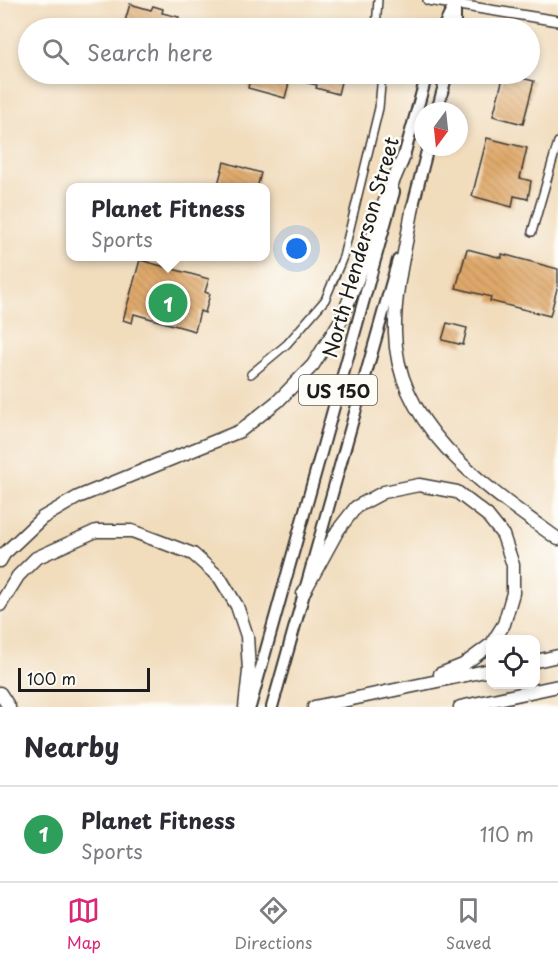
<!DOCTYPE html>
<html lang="en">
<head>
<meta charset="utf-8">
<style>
	body { margin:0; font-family:"Playpen Sans",sans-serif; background:#f2f2f3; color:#2b2b33 }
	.controls { position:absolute; right:18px; bottom:18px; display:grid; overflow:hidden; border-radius:12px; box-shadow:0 3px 9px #0003 }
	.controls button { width:54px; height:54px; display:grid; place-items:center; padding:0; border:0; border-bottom:2px solid #e1e1e2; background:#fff; color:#2b2b33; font:30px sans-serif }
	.compass { position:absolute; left:414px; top:102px; width:54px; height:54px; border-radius:50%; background:#fff; box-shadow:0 3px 9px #0003; rotate:195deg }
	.scale { position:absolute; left:18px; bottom:15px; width:132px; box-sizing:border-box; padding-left:6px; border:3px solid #1c1c1c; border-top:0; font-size:16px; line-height:21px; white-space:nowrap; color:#1c1c1c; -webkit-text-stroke:4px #fdfcf7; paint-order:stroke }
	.you { position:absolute; left:297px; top:249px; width:21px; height:21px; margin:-15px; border:4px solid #fff; border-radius:50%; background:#1a73e8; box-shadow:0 0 0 9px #1a73e833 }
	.badge { display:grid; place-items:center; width:39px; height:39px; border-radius:50%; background:#db2777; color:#fff; font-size:20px; font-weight:700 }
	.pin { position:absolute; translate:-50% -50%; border:3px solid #fff; box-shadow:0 2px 6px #0006 }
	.popup { position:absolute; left:66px; top:183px; width:204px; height:78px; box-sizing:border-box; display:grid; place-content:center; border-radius:12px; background:#fff; filter:drop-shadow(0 2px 4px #0005); font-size:20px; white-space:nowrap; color:#7c7c81 }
	.popup b { font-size:22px; color:#2b2b33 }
	.popup::after { content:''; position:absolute; left:50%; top:100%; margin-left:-12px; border:12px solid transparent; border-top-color:#fff }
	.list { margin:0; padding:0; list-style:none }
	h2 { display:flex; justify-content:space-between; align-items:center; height:78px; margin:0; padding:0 24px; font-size:26px }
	h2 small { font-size:20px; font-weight:400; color:#7c7c81 }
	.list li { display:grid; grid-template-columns:39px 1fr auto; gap:18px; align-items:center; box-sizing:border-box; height:96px; padding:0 24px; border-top:2px solid #e1e1e2 }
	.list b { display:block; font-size:22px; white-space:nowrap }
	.list p { margin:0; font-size:20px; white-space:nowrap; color:#7c7c81 }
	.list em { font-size:20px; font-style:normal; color:#7c7c81 }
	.icon { flex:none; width:33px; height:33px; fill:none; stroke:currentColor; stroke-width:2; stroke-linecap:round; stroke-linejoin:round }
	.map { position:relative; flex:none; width:558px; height:707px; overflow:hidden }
	.search { position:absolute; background:#fff; box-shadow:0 3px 9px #0003; left:18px; right:18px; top:18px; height:66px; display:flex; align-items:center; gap:15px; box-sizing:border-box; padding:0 21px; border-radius:33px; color:#7c7c81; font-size:22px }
	.sheet { height:174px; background:#fff }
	nav { display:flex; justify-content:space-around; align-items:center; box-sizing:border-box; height:84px; border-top:2px solid #e1e1e2; background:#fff; font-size:16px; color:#7c7c81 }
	nav a { display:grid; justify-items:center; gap:3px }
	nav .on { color:#db2777 }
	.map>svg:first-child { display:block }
	.building { fill:url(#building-back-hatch) }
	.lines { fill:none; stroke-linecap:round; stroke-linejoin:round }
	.street-casing { stroke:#3c3934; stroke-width:10 }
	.secondary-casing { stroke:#3c3934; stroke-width:12 }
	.primary-casing { stroke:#3c3934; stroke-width:14 }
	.highway-casing { stroke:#3c3934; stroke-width:15 }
	.street { stroke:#fff; stroke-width:7 }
	.secondary { stroke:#fff; stroke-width:9 }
	.primary { stroke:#fff; stroke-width:10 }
	.highway { stroke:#fff; stroke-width:12 }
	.labels { text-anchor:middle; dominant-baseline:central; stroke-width:5; stroke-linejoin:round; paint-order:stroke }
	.shield { fill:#fdfcf7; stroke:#605f5e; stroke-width:1.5 }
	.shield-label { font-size:18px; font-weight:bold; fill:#1c1c1c }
	.street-label { font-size:20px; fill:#1c1c1c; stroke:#fdfcf7 }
</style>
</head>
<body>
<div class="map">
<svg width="558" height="707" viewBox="0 0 558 707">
	<defs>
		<pattern id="building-back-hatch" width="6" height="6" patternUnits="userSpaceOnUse" patternTransform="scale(1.5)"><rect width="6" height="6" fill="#dfa96b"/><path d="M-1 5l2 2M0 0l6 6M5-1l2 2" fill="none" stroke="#bf915c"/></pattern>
	</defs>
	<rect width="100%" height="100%" fill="#fdfcf7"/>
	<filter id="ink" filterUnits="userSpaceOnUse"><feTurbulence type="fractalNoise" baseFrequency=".0167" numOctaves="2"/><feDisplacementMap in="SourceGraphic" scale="12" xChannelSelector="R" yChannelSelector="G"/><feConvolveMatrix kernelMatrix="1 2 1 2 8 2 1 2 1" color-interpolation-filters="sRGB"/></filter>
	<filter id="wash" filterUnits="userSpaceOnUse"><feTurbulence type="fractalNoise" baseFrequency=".008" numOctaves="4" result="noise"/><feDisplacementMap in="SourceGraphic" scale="24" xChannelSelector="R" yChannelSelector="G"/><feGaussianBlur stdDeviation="1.35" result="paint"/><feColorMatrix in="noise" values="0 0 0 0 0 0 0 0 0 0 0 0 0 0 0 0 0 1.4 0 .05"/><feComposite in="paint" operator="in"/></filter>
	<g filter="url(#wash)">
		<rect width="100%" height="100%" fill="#f1dcbc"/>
		<g id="blocks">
			<g class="building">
				<polygon points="130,4 151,10 153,6 163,9 162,13 179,17 176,28 123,28"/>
				<polygon points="251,74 343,74 338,94 316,88 317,85 290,79 285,98 248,88"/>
				<polygon points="504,74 534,81 523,124 493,116"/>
				<polygon points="487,138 527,148 520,178 531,181 528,199 514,196 512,207 472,196"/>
				<polygon points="224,162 261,173 257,188 217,188"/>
				<polygon points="467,249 502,258 502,254 558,269 558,285 550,316 490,301 491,297 456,288"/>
				<polygon points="140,260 209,279 205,292 210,294 205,313 200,311 195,331 134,314 132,323 123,320"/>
				<polygon points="447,323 467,328 463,345 442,340"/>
			</g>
		</g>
	</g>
	<g filter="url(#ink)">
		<use href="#blocks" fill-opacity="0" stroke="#3c3934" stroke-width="1.5"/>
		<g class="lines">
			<defs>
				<g id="street">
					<polyline points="376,28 378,0"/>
					<polyline points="532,232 558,142"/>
					<polyline points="251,374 287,344 325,300 343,257 379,108 382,74"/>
				</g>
				<polyline id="secondary" points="428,0 558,21"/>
				<g id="primary">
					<polyline points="443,28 457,0"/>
					<polyline points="455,28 455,8"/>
					<polyline points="437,111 447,74"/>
					<polyline points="402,163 427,74"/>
					<polyline points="411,213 428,147"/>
					<polyline points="250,707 394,192"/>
					<polyline points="272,707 398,260"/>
				</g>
				<g id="highway">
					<path d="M413 206C406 247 394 290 395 332 396 428 488 489 558 539"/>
					<polyline points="0,561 4,554 42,518 78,497 240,431 278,401 313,365 341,320 363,265 386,198 404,156"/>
					<polyline points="303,594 338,530 356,507 384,492 419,485 457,492 487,515 503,535 513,565 513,593 504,624 494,640"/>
					<polyline points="0,605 18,576 36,558 96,531 132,531 193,554 220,578 237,606 247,636 249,671 245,707"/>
					<polyline points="536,661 558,656"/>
					<polyline points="440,674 463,665 490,645"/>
					<polyline points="0,693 9,707"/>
					<polyline points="314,707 490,670"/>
					<polyline points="460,707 558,686"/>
				</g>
			</defs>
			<use href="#street" class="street-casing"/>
			<use href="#secondary" class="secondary-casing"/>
			<use href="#primary" class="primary-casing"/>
			<use href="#highway" class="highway-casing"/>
			<use href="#street" class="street"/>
			<use href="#secondary" class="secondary"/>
			<use href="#primary" class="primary"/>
			<use href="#highway" class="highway"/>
		</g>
	</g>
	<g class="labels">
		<rect class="shield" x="299" y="375" width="78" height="30" rx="4.5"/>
		<g class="shield-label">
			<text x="338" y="390">US 150</text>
		</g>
		<g class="street-label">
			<text transform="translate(360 247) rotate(-74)">North Henderson Street</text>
		</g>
	</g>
</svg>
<div class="controls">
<button><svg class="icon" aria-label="locate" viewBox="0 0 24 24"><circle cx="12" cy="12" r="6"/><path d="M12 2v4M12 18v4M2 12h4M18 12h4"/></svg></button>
</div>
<svg class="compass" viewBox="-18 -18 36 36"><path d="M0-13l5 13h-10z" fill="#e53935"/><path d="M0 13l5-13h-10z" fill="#7c7c81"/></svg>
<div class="scale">100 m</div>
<div class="you"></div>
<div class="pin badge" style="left:168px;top:303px;background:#2e9e5b">1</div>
<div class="popup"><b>Planet Fitness</b>Sports</div>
<div class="search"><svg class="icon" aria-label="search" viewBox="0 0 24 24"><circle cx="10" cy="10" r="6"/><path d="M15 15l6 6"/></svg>Search here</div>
</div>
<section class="sheet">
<h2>Nearby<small></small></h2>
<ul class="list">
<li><span class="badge" style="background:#2e9e5b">1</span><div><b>Planet Fitness</b><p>Sports</p></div><em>110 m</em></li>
</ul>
</section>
<nav>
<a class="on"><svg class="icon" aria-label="map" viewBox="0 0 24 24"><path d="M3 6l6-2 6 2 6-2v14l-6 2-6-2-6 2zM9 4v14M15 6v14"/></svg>Map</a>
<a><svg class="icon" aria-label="directions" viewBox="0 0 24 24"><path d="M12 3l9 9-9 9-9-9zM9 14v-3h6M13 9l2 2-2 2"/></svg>Directions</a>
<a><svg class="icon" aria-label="saved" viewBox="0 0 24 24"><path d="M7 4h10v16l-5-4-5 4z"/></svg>Saved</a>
</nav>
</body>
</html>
